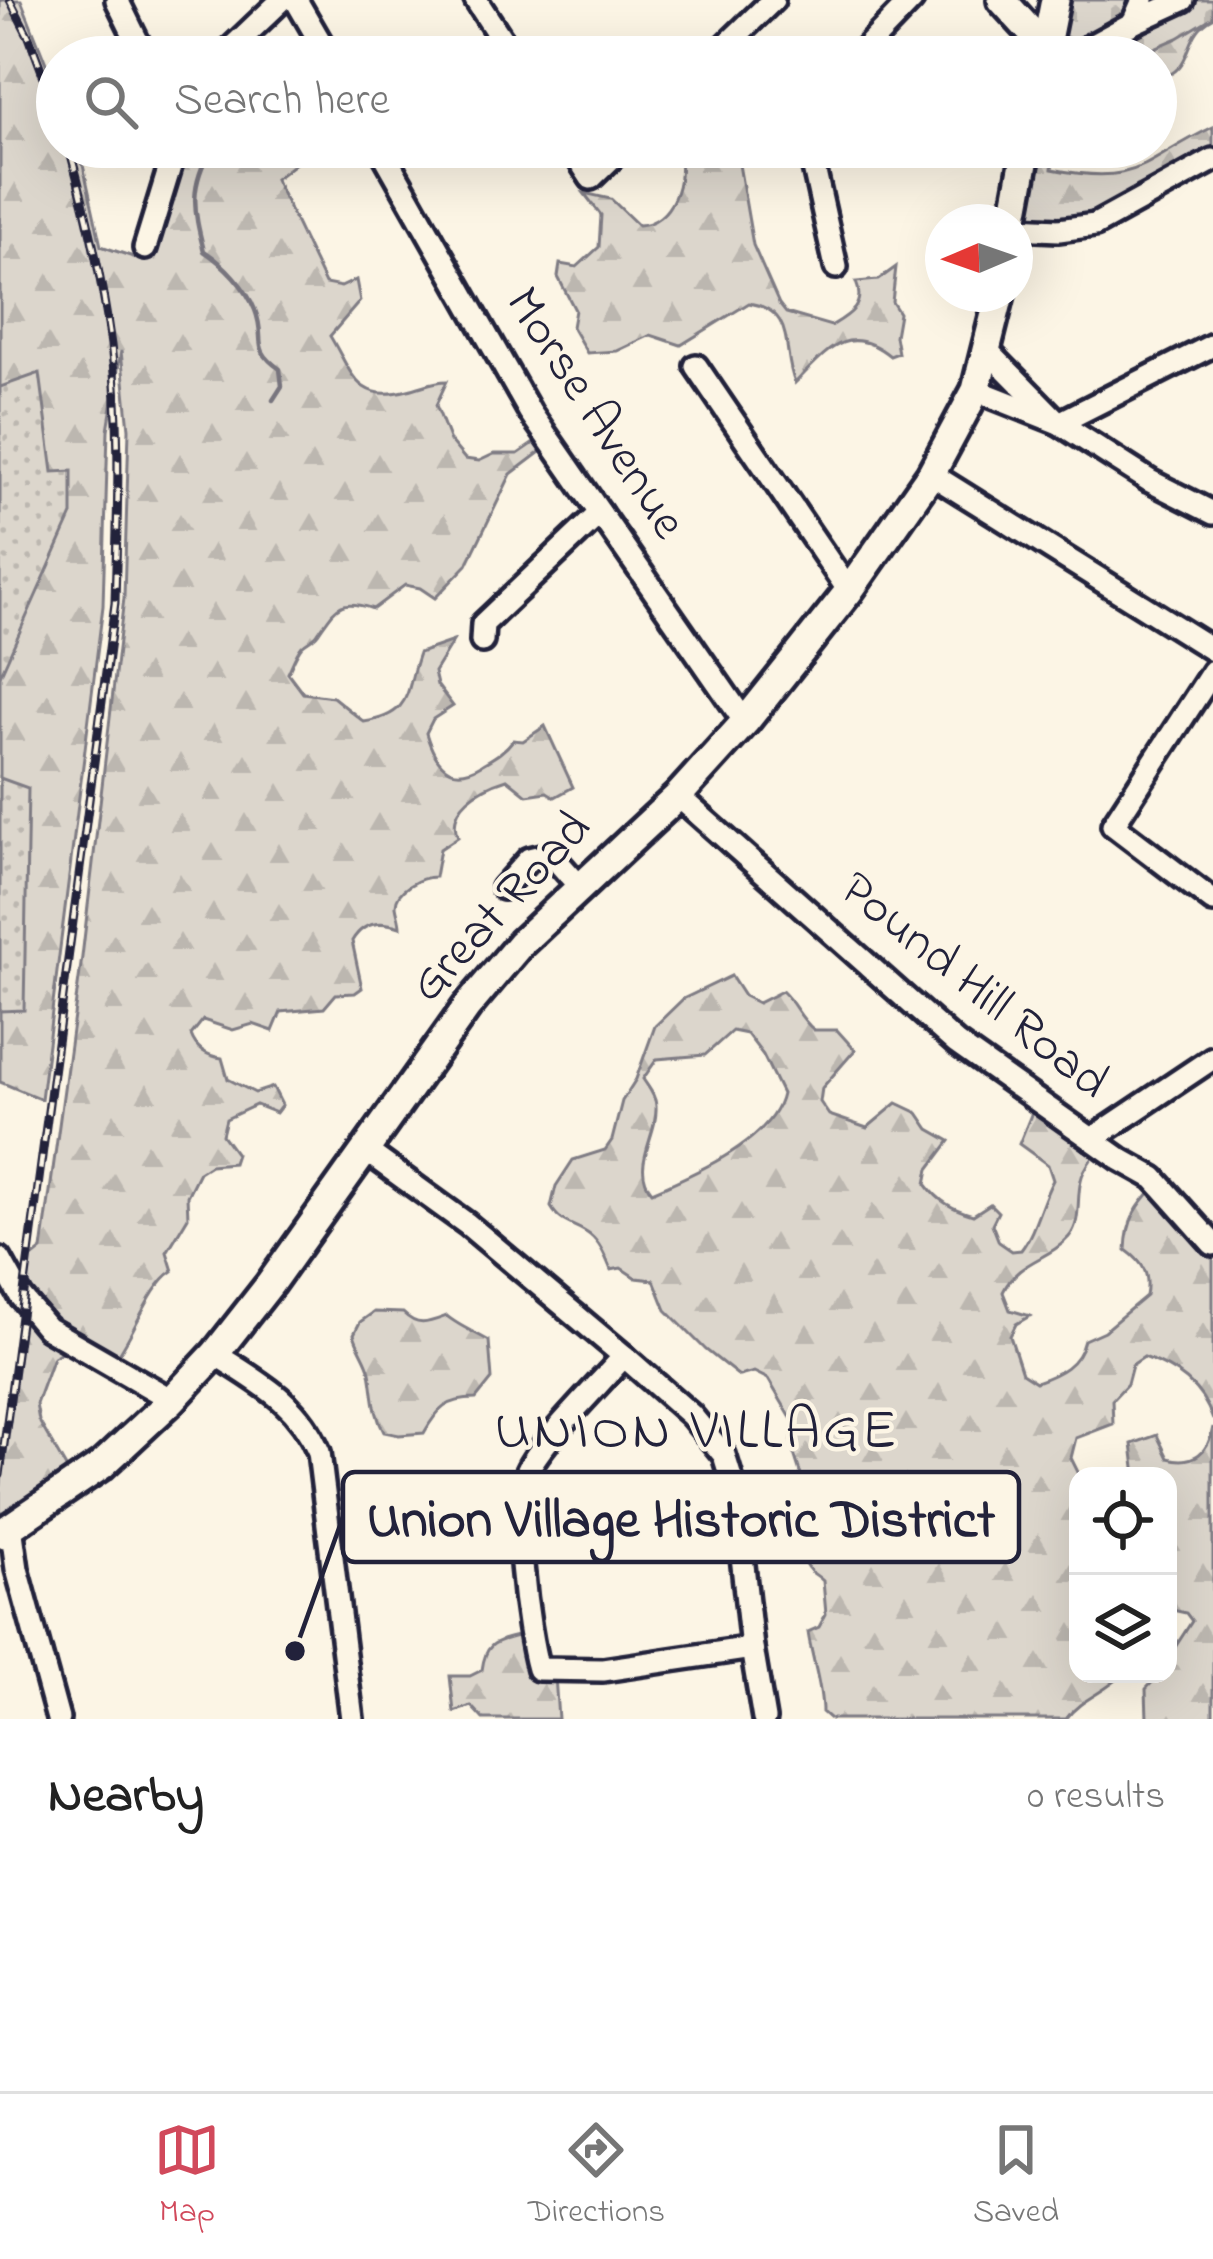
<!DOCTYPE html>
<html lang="en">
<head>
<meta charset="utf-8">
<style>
	body { margin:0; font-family:"Indie Flower",sans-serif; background:#f6f6f6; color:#222 }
	.controls { position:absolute; right:36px; bottom:36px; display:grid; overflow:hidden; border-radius:24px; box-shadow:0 12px 48px #0002 }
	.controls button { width:108px; height:108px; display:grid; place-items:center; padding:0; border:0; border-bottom:3px solid #e0e0e0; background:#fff; color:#222; font:60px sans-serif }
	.compass { position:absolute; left:925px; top:204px; width:108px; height:108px; border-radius:50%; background:#fff; box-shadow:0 12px 48px #0002; rotate:268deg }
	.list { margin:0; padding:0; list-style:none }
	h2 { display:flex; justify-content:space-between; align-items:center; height:156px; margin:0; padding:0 48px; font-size:51px }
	h2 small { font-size:39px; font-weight:400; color:#767676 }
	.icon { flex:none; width:66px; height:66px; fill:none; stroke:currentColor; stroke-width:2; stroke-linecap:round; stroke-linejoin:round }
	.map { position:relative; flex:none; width:1213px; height:1719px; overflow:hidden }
	.search { position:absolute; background:#fff; box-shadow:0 12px 48px #0002; left:36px; right:36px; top:36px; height:132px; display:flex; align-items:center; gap:30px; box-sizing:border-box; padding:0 42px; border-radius:66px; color:#767676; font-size:45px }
	.sheet { height:372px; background:#fff }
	nav { display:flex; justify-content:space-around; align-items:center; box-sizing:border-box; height:168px; border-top:3px solid #e0e0e0; background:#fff; font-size:33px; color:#767676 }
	nav a { display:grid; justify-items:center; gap:6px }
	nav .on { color:#d1495b }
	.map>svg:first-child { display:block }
	.forest { fill:url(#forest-firs); stroke:#7f7c84; stroke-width:3; fill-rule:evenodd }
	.cemetery { fill:url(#cemetery-stones); stroke:#7f7c84; stroke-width:3 }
	.park { fill:url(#park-dots); stroke:#7f7c84; stroke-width:3 }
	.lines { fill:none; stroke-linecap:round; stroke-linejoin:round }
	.stream { stroke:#78757e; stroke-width:4.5 }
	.minor-casing { stroke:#22223b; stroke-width:30 }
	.major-casing { stroke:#22223b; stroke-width:36 }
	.minor { stroke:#fcf5e5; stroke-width:21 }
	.major { stroke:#fcf5e5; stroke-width:27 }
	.rail-casing { stroke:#22223b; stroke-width:9 }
	.rail { stroke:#fcf5e5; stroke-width:4.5; stroke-dasharray:14; stroke-linecap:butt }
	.labels { text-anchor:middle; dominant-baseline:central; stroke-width:9; stroke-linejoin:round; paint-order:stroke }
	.street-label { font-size:51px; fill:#22223b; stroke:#fcf5e5 }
	.quarter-label { font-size:57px; letter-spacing:3px; fill:#22223b; stroke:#fcf5e5 }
	.leader { fill:none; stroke:#22223b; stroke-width:4.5 }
	.callout-dot { fill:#22223b; stroke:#fcf5e5; stroke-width:4.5 }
	.callout { fill:#fcf5e5; stroke:#22223b; stroke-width:4.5 }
	.callout-label { font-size:54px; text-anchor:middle; font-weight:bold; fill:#22223b }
</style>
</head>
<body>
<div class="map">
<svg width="1213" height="1719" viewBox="0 0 1213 1719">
	<defs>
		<pattern id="forest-firs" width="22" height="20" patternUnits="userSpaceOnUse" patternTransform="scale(3)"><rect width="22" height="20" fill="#dcd6cc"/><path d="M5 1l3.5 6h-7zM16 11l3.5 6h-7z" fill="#bcb7b0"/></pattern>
		<pattern id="cemetery-stones" width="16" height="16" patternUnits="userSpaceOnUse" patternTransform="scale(3)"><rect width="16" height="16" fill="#dcd6cc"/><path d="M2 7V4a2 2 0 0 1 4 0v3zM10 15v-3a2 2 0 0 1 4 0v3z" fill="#bcb7b0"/></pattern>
		<pattern id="park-dots" width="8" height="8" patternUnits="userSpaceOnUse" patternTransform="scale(3)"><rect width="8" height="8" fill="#dcd6cc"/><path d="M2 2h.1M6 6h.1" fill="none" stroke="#bcb7b0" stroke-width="1.8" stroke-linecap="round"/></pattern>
	</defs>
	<rect width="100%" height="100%" fill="#fcf5e5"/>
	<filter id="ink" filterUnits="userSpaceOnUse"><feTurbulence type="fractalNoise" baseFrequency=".00833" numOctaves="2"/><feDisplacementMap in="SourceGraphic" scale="24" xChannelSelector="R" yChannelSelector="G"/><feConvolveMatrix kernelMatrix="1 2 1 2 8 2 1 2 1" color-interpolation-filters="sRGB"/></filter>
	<g filter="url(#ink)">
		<g class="forest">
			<path d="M0 0H21L57 91V147H79L101 246 145 261 180 147H286L296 163 275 179 325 284 341 287 356 280 360 301 330 336C353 374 357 404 408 390 422 387 433 381 447 381L436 405 450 441 465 459 479 461 494 454H518L547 434 552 443 511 474 467 565 435 598 420 588 405 585 373 609C338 597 336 608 318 633 314 639 307 641 302 646 296 653 292 665 288 673L303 693 333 697 364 722C414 714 405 691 419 653L453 641 434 672 437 685 453 706 433 719 426 733C435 763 450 784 481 765 494 757 504 752 513 740L523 741 545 726 573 787 555 797 547 792 527 795 507 779C481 787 445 807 458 837L440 849 435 877C420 877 395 890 396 906 397 913 400 920 400 927 380 920 363 922 352 941L362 988 355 993 336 994 324 1008 281 1012 273 1031 253 1024 233 1030 203 1020 191 1035C196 1049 207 1056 222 1058L228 1079 255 1093 273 1087 282 1105 276 1113 256 1105 226 1119 222 1135 236 1154 233 1163 210 1165 199 1172 187 1196 188 1217 167 1252 173 1271C151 1284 134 1334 116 1358L78 1343 53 1357 36 1404 39 1421 77 1487 0 1538V1492L28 1261 42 1250 82 957 124 598 129 429 121 351 108 430 103 606 41 1099 0 1082Z"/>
			<path d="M1213 0V18C1180 35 1198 70 1156 80V57H1114Z"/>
			<path d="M1213 127V160L1091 226 1019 227 1030 147H1054L1052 169C1141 187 1141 161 1213 127Z"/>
			<path d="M736 147 753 245 779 304 786 313 831 326C849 315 866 306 856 282L878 280 896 267 892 302 899 313 895 336 898 353 890 356C847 321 826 352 795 383 781 350 797 311 749 303L681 345 651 335 617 351 587 353 572 327 575 310 558 277 560 264 577 267 599 247 601 215 584 193 611 199 638 225C672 225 687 178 678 149Z"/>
			<path d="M731 976 744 996 758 1003 782 991C796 1004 798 1016 814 1030H837L855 1050 822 1088 820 1102 829 1115 867 1128 897 1103 918 1113 929 1129 950 1141 929 1169 926 1184C939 1202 953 1209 973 1215L990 1204 998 1212 992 1224 999 1242 1012 1251 1021 1250C1036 1230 1041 1202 1053 1180L1048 1165 1019 1144 1035 1105 1100 1146C1094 1157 1083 1168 1081 1180 1076 1198 1082 1222 1069 1237 1049 1260 1018 1260 1003 1292L1010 1310 1030 1316 1016 1324 1010 1336 1022 1373 1036 1382C1059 1374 1078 1365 1084 1340L1104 1331 1146 1296C1150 1274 1144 1263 1126 1250 1127 1219 1137 1206 1157 1184L1213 1245V1420C1202 1386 1177 1369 1144 1357L1132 1365 1127 1384 1112 1400 1113 1424 1076 1438 1071 1458 1080 1476 1078 1674H1123C1105 1693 1081 1698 1066 1719H830L822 1712C822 1684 812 1660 808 1632L819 1627 826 1614 823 1581C819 1576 812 1574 808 1568 797 1554 797 1505 805 1488L791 1444 794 1423 768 1379 754 1372 739 1376 706 1350 666 1310 654 1280 636 1278 621 1268 611 1270C606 1258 601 1244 590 1235 575 1223 562 1226 551 1207L556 1186 573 1160 605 1150 612 1140 622 1101 636 1079 655 1026 683 999ZM732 1031 747 1034 763 1055 782 1094C773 1140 694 1174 652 1192 630 1166 658 1136 656 1106 656 1096 648 1087 643 1079L657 1059 705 1055Z"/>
			<path d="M374 1312 403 1313C418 1328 428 1323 447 1316 455 1324 478 1334 489 1341L492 1379 476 1399C447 1399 438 1408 424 1433L399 1435 384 1432C373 1412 374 1393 370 1372 367 1359 358 1348 354 1334L360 1322Z"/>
			<path d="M1213 1427V1719H1147L1146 1689 1160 1674H1168L1172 1652 1192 1621 1186 1613 1168 1609V1476H1136L1132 1444 1157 1435 1168 1458C1194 1465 1209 1452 1213 1427Z"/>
			<path d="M528 1633 555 1676 558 1719H483L471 1706 454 1712 450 1676H470L482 1670C486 1638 499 1642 528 1633Z"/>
		</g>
		<polygon class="cemetery" points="1071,0 1213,0 1213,17 1178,38 1134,57 1058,57"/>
		<g class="park">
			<polygon points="40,373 53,472 72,471 72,515 0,676 0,387"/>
			<polygon points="0,778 28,788 24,1010 0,1011"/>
		</g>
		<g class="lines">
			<path class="stream" d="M212 147C189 187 193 208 204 251 224 264 246 287 255 310 267 340 249 347 280 369L282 386 273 400"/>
			<defs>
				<g id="minor">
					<polyline points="117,0 145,57"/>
					<polyline points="296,0 329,57"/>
					<polyline points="476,0 513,57"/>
					<polyline points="1143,0 1133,23 1183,0"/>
					<polyline points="222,57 282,0"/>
					<polyline points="714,57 773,0"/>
					<polyline points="857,57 912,0"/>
					<polyline points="1022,57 1045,47 1076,54 1133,23"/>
					<polyline points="380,147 530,412 745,722"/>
					<polyline points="571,147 591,178 623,147"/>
					<polyline points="817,147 814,168 836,267"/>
					<polyline points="1015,228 1059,230 1095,225 1213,160"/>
					<polyline points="145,248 176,147"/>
					<polyline points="988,351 1054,418"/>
					<polyline points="696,366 849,591"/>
					<polyline points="976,390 1059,423 1150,481 1213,513"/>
					<polyline points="1059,423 1213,345"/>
					<polyline points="931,474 1213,650"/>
					<polyline points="482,641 483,624 600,513"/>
					<polyline points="1213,671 1113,825 1213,901"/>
					<polyline points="678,796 956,1043 1120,1159 1154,1178 1213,1244"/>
					<polyline points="503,888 529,859 546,855 557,861 580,887"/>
					<polyline points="1092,1139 1213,1058"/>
					<polyline points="365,1150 467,1224 624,1356 691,1415 724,1455 735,1491 752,1648 764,1719"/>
					<polyline points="0,1259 21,1297 47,1328 172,1400"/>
					<path d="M215 1354C260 1383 298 1402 319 1452L352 1719"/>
					<path d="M624 1356C599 1385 541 1441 527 1472 511 1506 527 1630 538 1669L603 1670 752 1648"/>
					<polyline points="11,1526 17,1569 58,1719"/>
				</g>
				<g id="major">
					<polyline points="1002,0 1045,47"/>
					<polyline points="1044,55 1055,0"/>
					<polyline points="1013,222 1027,147"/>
					<polyline points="0,1534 102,1465 172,1400 215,1354 270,1284 467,1007 521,943 678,796 745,722 849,591 931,474 976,390 1000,294"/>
				</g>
			</defs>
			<use href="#minor" class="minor-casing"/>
			<use href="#major" class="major-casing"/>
			<use href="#minor" class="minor"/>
			<use href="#major" class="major"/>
			<defs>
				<g id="rail">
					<polyline points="10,0 29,37 57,112"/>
					<path d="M0 1475 115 603C117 518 122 431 111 345 102 278 87 213 69 147"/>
				</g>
			</defs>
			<use href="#rail" class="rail-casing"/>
			<use href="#rail" class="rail"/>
		</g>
	</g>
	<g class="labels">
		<g class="street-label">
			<text transform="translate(594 414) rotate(57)">Morse Avenue</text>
			<text transform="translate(502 908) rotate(-47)">Great Road</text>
			<text transform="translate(973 987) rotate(39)">Pound Hill Road</text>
		</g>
		<g class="quarter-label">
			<text x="697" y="1433">UNION VILLAGE</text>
		</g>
	</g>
	<path class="leader" d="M295 1651L343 1517"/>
	<circle class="callout-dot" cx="295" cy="1651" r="12"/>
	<rect class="callout" x="343" y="1472" width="676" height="90" rx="12"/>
	<g class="callout-label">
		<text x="681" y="1536">Union Village Historic District</text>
	</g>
</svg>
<div class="controls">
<button><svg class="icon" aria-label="locate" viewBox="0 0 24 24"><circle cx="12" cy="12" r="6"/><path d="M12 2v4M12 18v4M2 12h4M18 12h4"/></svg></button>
<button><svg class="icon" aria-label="layers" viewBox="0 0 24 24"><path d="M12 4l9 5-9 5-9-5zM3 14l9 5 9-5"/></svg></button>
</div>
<svg class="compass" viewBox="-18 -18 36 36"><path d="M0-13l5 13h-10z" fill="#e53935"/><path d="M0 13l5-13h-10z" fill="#767676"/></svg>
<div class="search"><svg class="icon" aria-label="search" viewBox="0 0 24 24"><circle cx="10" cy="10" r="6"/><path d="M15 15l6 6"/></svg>Search here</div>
</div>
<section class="sheet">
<h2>Nearby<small>0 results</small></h2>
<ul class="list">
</ul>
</section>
<nav>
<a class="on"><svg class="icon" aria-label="map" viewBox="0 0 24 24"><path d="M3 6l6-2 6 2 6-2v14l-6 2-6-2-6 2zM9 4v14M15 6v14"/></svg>Map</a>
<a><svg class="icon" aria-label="directions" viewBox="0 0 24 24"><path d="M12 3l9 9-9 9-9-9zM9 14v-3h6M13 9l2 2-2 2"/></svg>Directions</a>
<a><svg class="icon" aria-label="saved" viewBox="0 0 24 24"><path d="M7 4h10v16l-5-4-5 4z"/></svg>Saved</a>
</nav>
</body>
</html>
